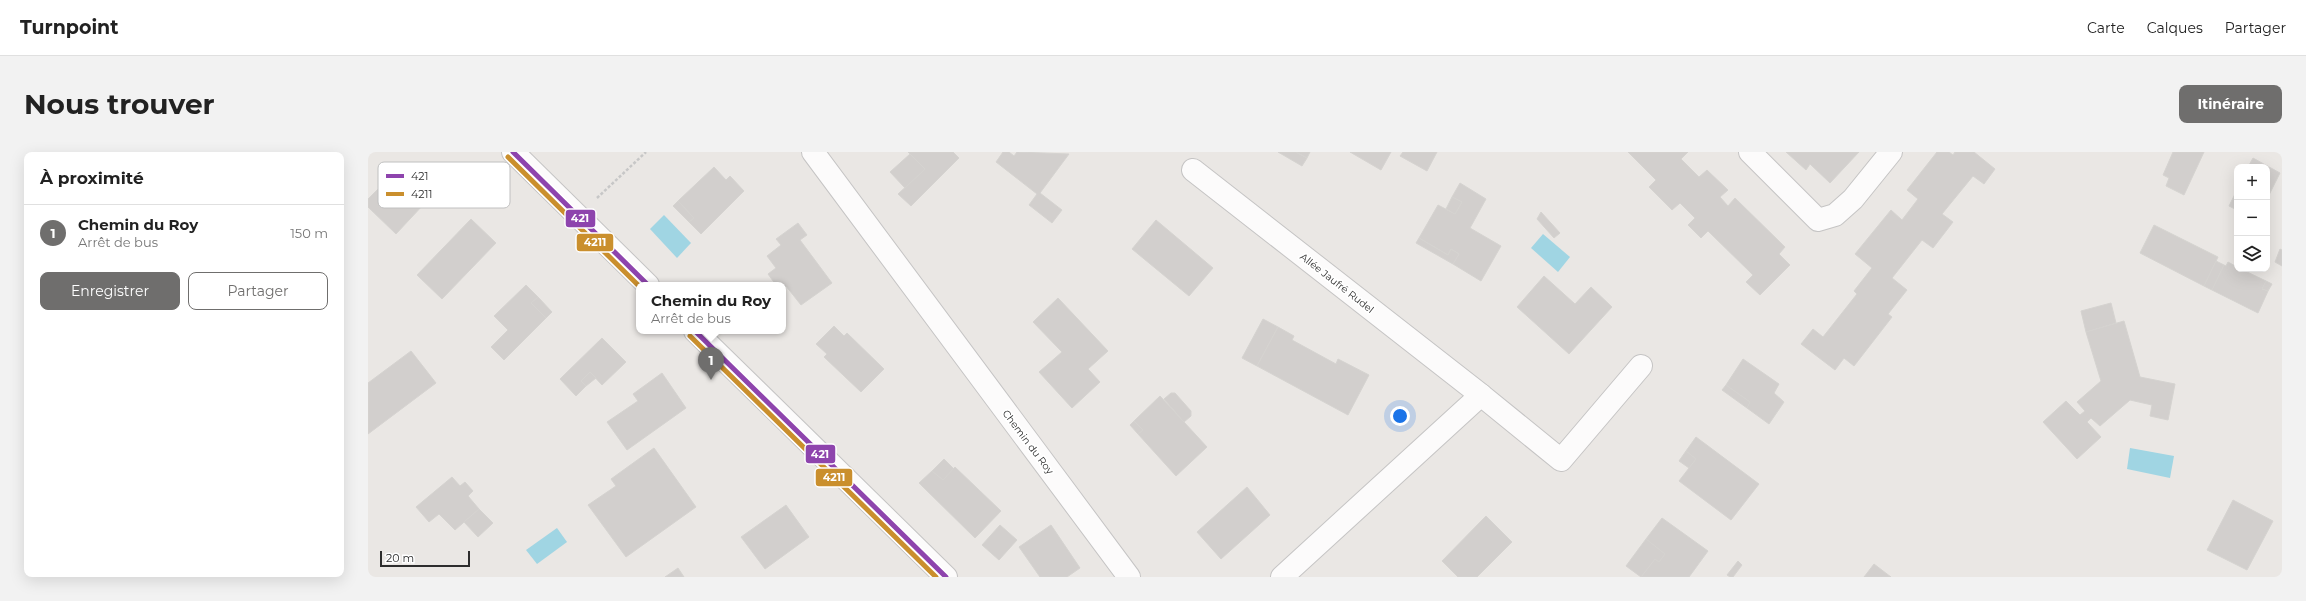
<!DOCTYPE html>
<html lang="fr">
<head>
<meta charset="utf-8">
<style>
	body { margin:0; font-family:Montserrat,sans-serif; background:#f2f2f2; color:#222 }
	.controls { position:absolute; right:12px; top:12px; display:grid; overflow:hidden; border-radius:8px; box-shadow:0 4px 16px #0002 }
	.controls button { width:36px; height:36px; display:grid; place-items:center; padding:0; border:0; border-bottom:1px solid #e0e0e0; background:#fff; color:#222; font:20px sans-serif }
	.scale { position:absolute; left:12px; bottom:10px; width:90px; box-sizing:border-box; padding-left:4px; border:2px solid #2d2d2d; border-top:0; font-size:11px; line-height:14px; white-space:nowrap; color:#2d2d2d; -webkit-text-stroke:3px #fff; paint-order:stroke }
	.you { position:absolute; left:1032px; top:264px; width:14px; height:14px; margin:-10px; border:3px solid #fff; border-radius:50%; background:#1a73e8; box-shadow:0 0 0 6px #1a73e833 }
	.badge { display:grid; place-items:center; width:26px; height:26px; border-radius:50%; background:#6f6e6d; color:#fff; font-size:13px; font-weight:700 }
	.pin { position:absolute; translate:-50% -33px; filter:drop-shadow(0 1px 2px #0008) }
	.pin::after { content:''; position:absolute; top:21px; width:14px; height:12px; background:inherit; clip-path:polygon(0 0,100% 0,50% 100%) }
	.popup { position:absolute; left:268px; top:130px; width:150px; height:52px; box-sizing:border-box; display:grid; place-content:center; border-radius:8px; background:#fff; filter:drop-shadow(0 1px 3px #0005); font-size:13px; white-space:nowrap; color:#767676 }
	.popup b { font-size:15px; color:#222 }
	.popup::after { content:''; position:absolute; left:50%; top:100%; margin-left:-8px; border:8px solid transparent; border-top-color:#fff }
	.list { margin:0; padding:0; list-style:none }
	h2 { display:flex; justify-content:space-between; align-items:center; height:52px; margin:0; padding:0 16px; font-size:17px }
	h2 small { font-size:13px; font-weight:400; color:#767676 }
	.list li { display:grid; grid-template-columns:26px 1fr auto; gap:12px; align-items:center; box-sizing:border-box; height:56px; padding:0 16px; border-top:1px solid #e0e0e0 }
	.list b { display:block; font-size:15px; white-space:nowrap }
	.list p { margin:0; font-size:13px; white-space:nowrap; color:#767676 }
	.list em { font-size:13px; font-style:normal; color:#767676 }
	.actions { display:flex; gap:8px; padding:12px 16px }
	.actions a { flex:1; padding:9px 0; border:1px solid #6f6e6d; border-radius:8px; text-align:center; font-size:14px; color:#6f6e6d }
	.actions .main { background:#6f6e6d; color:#fff }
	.icon { flex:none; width:22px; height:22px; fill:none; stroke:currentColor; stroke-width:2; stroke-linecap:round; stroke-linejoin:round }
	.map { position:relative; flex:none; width:1914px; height:425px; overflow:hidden; border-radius:8px }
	header { display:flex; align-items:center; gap:24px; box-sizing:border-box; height:56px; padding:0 20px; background:#fff; border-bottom:1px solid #e0e0e0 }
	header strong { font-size:19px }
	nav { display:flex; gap:22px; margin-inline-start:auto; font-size:14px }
	.intro { display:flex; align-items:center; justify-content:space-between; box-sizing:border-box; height:96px; padding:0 24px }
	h1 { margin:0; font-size:28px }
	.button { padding:10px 18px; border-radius:8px; background:#6f6e6d; color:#fff; font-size:14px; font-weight:700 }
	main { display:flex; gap:24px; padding:0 24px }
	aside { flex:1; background:#fff; border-radius:8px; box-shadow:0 4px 16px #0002 }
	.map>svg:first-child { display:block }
	.water { fill:#a0d5e3 }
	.building { fill:#d2cfcd; stroke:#d5d3d0 }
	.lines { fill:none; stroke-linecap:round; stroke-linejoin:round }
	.street-casing { stroke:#c5c4c4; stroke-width:24 }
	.secondary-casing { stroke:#c5c4c4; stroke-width:24 }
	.path { stroke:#c7c7c7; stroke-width:2.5; stroke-dasharray:3 2; stroke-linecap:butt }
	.street { stroke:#fcfbfb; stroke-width:22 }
	.secondary { stroke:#fcfbfb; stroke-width:22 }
	.bus-1-casing { stroke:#fff; stroke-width:8 }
	.bus-2-casing { stroke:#fff; stroke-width:8 }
	.bus-1 { stroke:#8e44ad; stroke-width:5 }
	.bus-2 { stroke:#ca8f2d; stroke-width:5 }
	.labels { text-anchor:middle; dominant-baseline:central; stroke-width:3.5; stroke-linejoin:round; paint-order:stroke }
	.street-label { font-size:10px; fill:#2d2d2d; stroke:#fff }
	.key { fill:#fff; stroke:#c0c0c0; stroke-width:1 }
	.key-label { font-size:11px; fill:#2d2d2d }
	.line-badge { stroke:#fff; stroke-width:1.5 }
	.badge-label { font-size:11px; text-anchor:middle; font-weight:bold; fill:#fff }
</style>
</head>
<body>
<header>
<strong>Turnpoint</strong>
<nav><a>Carte</a><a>Calques</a><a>Partager</a></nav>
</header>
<div class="intro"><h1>Nous trouver</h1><a class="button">Itinéraire</a></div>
<main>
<aside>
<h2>À proximité<small></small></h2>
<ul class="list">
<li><span class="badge">1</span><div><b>Chemin du Roy</b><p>Arrêt de bus</p></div><em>150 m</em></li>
</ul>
<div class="actions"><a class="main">Enregistrer</a><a>Partager</a></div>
</aside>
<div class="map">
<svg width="1914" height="425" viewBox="0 0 1914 425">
	<rect width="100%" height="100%" fill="#eae7e4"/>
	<g class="water">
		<polygon points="296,63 323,91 309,106 282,77"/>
		<polygon points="1175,82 1202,105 1190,120 1163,96"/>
		<polygon points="1762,296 1806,304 1802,326 1759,317"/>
		<polygon points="189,376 199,390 169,412 158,398"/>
	</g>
	<g class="building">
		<polygon points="540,0 585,0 591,6 543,54 530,42 557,17"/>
		<polygon points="635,0 641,0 646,4 649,0 701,2 672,41 694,58 684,71 661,53 669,42 628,10"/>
		<polygon points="910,0 928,0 939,6 934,14"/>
		<polygon points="928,0 942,0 939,6"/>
		<polygon points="982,0 1023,0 1013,18"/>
		<polygon points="1035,0 1069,0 1059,19 1032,4"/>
		<polygon points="1260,0 1320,0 1313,7 1331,25 1339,18 1360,38 1352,45 1360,54 1367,46 1417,95 1411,102 1422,113 1392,143 1378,130 1385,123 1340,79 1333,86 1320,73 1327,66 1312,51 1304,58 1281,35 1288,28"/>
		<polygon points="1418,0 1491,0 1462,31 1442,12 1438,18"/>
		<polygon points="1569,0 1581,0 1585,3 1587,0 1606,0 1627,17 1616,32 1605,24 1574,62 1585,70 1565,96 1554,88 1524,126 1539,138 1520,162 1524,165 1486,214 1476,206 1467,218 1433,192 1445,177 1455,185 1489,142 1486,139 1504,116 1487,102 1523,58 1534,68 1550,47 1539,38"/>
		<polygon points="1805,0 1836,0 1816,43 1798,34 1801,26 1795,23"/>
		<polygon points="542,2 557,17 537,36 522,20"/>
		<polygon points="1885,6 1912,21 1899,47 1899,15 1880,15"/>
		<polygon points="346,15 358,28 362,24 376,39 333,82 321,70 326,66 310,49"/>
		<polygon points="24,23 56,52 28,82 0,55 0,47"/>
		<polygon points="1092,31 1118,47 1102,76 1133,94 1113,129 1085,112 1091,102 1083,97 1080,103 1051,86 1070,53 1087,62 1094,50 1084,45"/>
		<polygon points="1869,38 1869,58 1861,54"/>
		<polygon points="1084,45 1094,50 1087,62 1078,57"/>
		<polygon points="310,49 326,66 321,70 305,54"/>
		<polygon points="1173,60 1192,81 1186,86 1169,67"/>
		<polygon points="103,67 128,91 74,147 49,123"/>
		<polygon points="788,68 845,116 821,144 764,97"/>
		<polygon points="430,71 439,83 432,88 464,131 433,153 418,134 415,137 415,133 408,133 400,122 408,116 399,104 413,93 408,87"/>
		<polygon points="1786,73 1850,105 1836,134 1772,101"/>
		<polygon points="1051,86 1080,103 1083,97 1091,102 1085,112 1048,91"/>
		<polygon points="1912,97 1914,98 1914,114 1907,110"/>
		<polygon points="1848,109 1856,113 1844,138 1836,134"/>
		<polygon points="1860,110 1869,115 1869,117 1873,117 1898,129 1894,137 1900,139 1890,161 1844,138 1856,113 1858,114"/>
		<polygon points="1176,124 1207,152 1223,135 1244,155 1201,202 1149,155"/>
		<polygon points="1898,129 1904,132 1900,139 1894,137"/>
		<polygon points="158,133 170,145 163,151 178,166 136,208 123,195 140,178 126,164"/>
		<polygon points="170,145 184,160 178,166 163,151"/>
		<polygon points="690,146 740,199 720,217 732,230 704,256 671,220 694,200 665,170"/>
		<polygon points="1743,151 1748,171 1718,180 1713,159"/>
		<polygon points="895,167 910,175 889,214 874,206"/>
		<polygon points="1756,169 1772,225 1807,232 1800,268 1782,264 1784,253 1762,248 1732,274 1723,266 1719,270 1733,285 1709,307 1675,270 1698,249 1712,263 1717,259 1709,250 1733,229 1718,180"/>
		<polygon points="466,174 476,184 479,181 516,217 493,240 456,205 459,202 448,192"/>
		<polygon points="910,175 926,184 924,188 968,212 970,207 1001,223 980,263 889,214"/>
		<polygon points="234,186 258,210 234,233 222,220 213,229 218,234 208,244 192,227"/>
		<polygon points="43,199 68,231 0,282 0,231"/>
		<polygon points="1375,207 1411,232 1406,241 1416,250 1401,272 1379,256 1382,250 1358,233"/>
		<polygon points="222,220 228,226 218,234 213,229"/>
		<polygon points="294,221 318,256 259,298 239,270 270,249 265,242"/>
		<polygon points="1358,233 1382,250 1379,256 1354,238"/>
		<polygon points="803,241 807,241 823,259 823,264 816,270 796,247"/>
		<polygon points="792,244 839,295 808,324 770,282 775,278 766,269"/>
		<polygon points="766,269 775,278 770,282 762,273"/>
		<polygon points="1328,285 1391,332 1363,368 1311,329 1328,307 1318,299"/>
		<polygon points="286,296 328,355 258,405 220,353 248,334 243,327"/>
		<polygon points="1318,299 1328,307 1321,316 1311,309"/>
		<polygon points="576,307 586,317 575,328 564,319"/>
		<polygon points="587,315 633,359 607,386 551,331 564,319 575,328"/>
		<polygon points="84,325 92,334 97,330 105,339 100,344 111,357 87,378 71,362 61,370 48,355"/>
		<polygon points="879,335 902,363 853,407 829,380"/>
		<polygon points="1865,348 1905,369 1879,418 1839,398"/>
		<polygon points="418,353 441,385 397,417 373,385"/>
		<polygon points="111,357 125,371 110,385 96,370"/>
		<polygon points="1118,364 1144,390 1109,425 1090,425 1074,409"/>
		<polygon points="1294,366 1340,399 1321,425 1273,425 1287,407 1291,410 1297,402 1278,387"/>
		<polygon points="632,373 649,388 631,408 614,393"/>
		<polygon points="683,373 712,416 699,425 672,425 651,395"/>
		<polygon points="1278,387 1297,402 1291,410 1287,407 1273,425 1258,414"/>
		<polygon points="1370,409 1374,413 1365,425 1362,425 1359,423"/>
		<polygon points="1506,412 1523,425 1496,425"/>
		<polygon points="310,416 316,425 297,425"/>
	</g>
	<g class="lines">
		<defs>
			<g id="street">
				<polyline points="445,0 761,425"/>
				<polyline points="1382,0 1450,68 1467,63 1485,47 1523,0"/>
				<polyline points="825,18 1113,243 914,425"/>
				<polyline points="1113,243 1193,308 1273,214"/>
			</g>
			<g id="secondary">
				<polyline points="145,0 280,133"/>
				<polyline points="327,179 578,425"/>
			</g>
		</defs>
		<use href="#street" class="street-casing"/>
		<use href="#secondary" class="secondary-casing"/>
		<polyline class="path" points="229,46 278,0"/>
		<use href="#street" class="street"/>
		<use href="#secondary" class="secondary"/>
		<defs>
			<g id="bus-1">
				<polyline points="145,0 280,133"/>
				<polyline points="327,179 578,425"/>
			</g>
			<g id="bus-2">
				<polyline points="140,5 271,134"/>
				<polyline points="322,184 568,425"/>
			</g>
		</defs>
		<use href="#bus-1" class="bus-1-casing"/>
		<use href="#bus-2" class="bus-2-casing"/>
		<use href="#bus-1" class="bus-1"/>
		<use href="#bus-2" class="bus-2"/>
	</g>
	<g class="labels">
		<g class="street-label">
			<text transform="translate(969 131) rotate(38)">Allée Jaufré Rudel</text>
			<text transform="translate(660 290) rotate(53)">Chemin du Roy</text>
		</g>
	</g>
	<rect x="10" y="10" width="132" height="46" rx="6" class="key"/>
	<rect x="18" y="22" width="18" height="4" fill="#8e44ad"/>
	<rect x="18" y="40" width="18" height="4" fill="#ca8f2d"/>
	<g class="key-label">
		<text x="43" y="28">421</text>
		<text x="43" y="46">4211</text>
	</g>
	<g class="line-badge">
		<rect x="197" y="57" width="31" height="19" rx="4" fill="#8e44ad"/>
		<rect x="208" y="81" width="38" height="19" rx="4" fill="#ca8f2d"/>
		<rect x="437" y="292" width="31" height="20" rx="4" fill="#8e44ad"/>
		<rect x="447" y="316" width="38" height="19" rx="4" fill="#ca8f2d"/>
	</g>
	<g class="badge-label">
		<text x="212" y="70">421</text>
		<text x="227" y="94">4211</text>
		<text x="452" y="306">421</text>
		<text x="466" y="329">4211</text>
	</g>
</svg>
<div class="controls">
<button>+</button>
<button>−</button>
<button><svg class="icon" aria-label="layers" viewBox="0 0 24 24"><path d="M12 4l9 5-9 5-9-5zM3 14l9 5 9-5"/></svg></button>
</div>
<div class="scale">20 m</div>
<div class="you"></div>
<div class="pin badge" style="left:343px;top:228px">1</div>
<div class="popup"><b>Chemin du Roy</b>Arrêt de bus</div>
</div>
</main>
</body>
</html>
